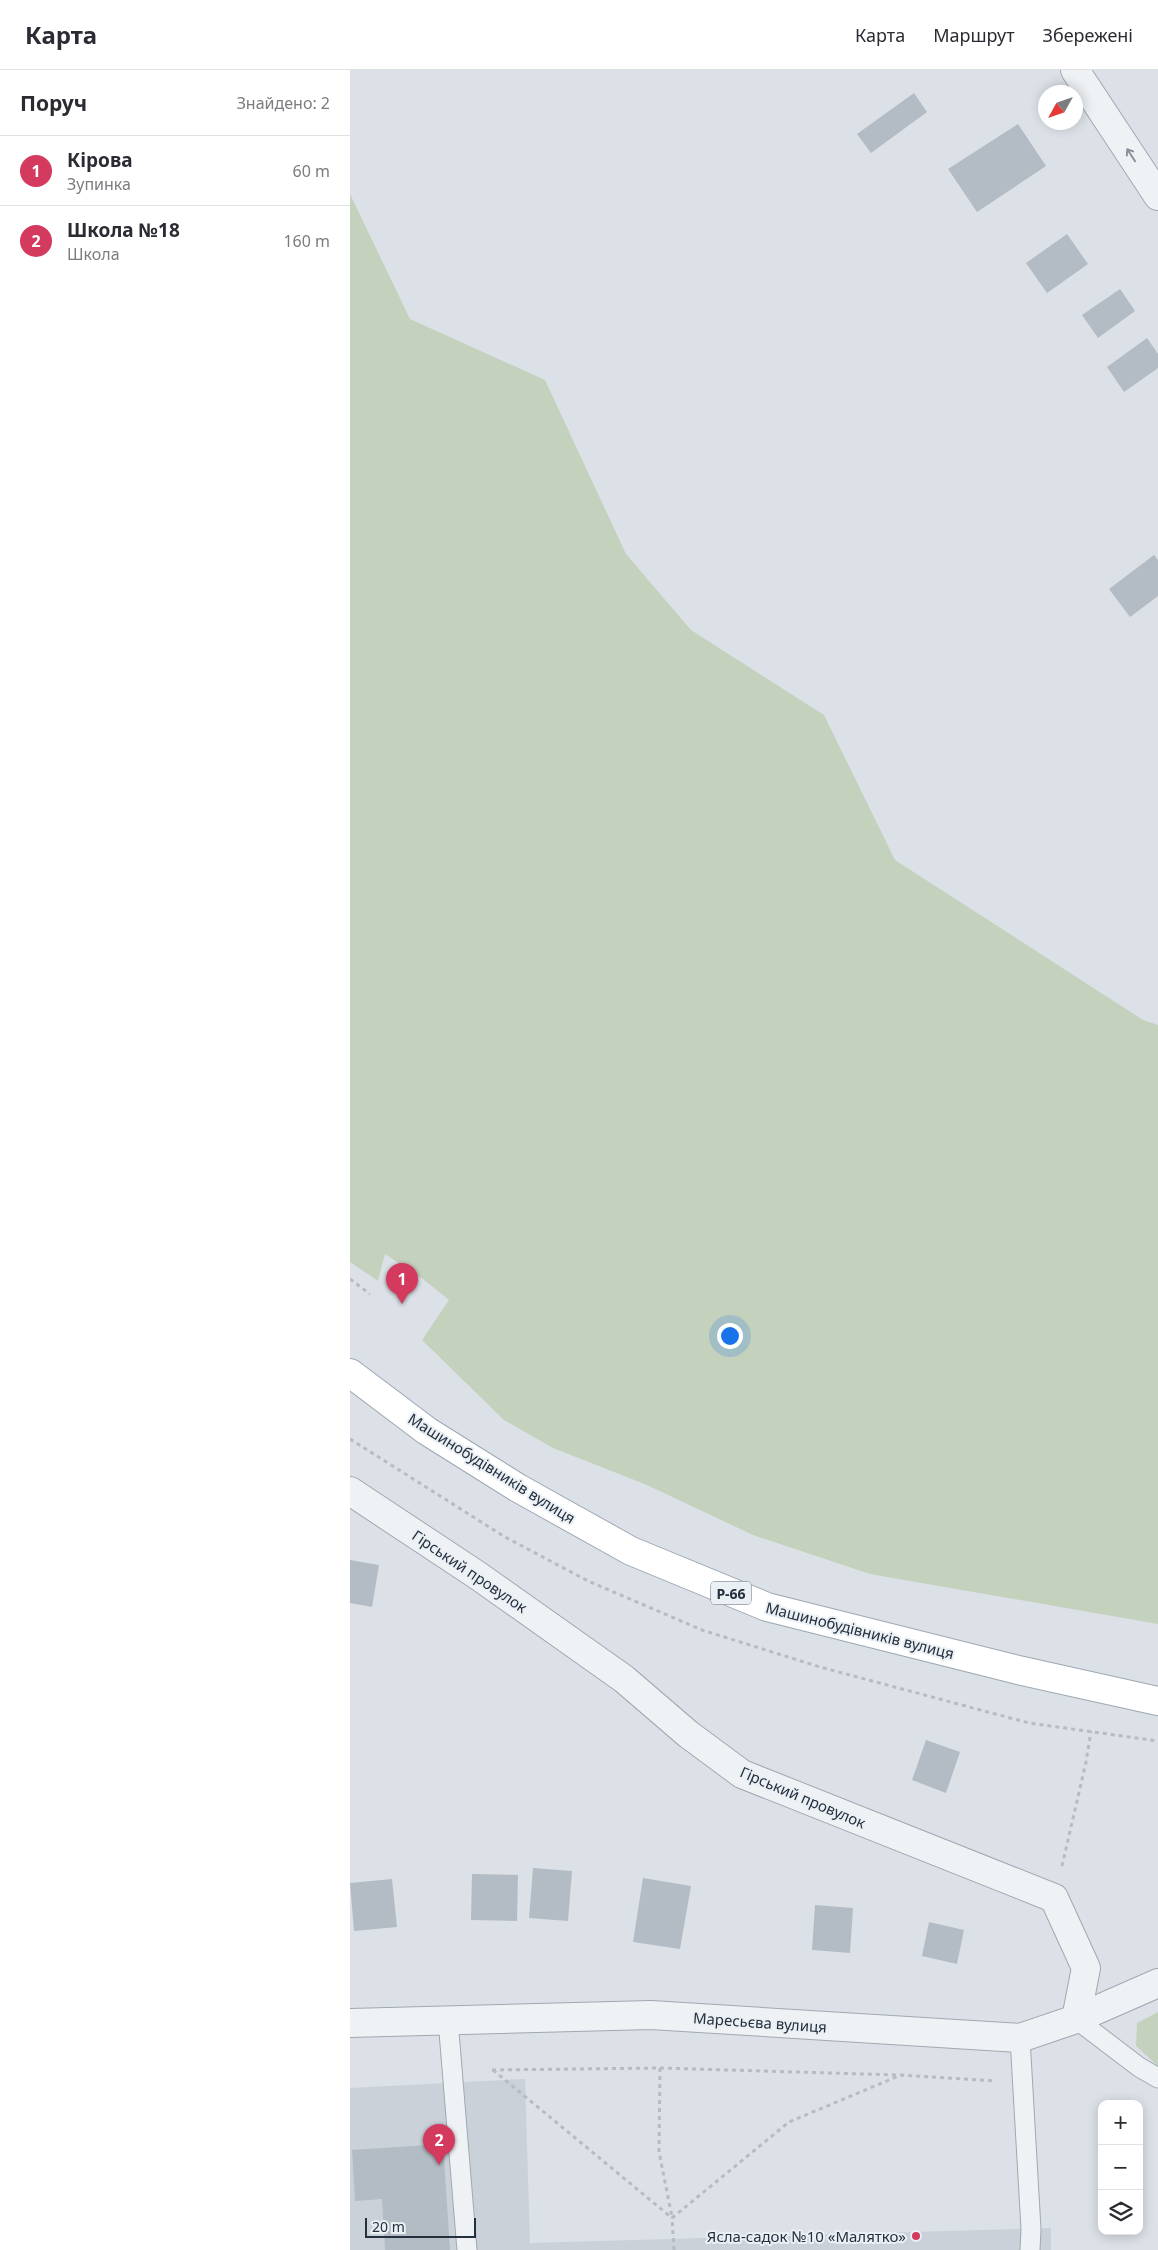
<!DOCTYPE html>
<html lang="uk">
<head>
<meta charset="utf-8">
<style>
	body { margin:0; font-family:"Noto Sans",sans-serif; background:#f7f7f7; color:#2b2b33 }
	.controls { position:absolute; right:15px; bottom:15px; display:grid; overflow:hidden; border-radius:10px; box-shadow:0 2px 12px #0003 }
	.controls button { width:45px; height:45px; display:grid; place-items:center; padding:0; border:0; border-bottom:1px solid #e1e1e2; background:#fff; color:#2b2b33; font:25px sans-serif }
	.compass { position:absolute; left:688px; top:15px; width:45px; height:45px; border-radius:50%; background:#fff; box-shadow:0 2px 12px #0003; rotate:230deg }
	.scale { position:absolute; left:15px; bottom:12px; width:111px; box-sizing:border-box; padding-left:5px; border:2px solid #25303e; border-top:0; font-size:14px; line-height:18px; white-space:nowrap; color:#25303e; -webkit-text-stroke:4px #ebf0f5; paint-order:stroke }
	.you { position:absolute; left:379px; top:1265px; width:18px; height:18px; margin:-12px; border:4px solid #fff; border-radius:50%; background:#1a73e8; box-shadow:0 0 0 8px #1a73e833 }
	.badge { display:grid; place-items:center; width:32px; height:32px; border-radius:50%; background:#d4395e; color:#fff; font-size:16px; font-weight:700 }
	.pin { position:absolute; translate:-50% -41px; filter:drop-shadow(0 1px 2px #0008) }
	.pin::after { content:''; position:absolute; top:26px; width:18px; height:15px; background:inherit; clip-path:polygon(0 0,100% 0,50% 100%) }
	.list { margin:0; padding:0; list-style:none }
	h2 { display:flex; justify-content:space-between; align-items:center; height:65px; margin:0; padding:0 20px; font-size:21px }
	h2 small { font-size:16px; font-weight:400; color:#7c7c81 }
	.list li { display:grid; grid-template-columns:32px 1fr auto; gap:15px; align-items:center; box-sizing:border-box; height:70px; padding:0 20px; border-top:1px solid #e1e1e2 }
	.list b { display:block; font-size:19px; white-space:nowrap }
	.list p { margin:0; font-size:16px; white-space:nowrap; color:#7c7c81 }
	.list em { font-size:16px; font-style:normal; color:#7c7c81 }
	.icon { flex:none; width:28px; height:28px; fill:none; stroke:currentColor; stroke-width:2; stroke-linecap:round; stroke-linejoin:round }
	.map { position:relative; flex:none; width:808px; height:2180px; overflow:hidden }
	header { display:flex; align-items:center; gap:30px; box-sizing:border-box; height:70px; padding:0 25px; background:#fff; border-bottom:1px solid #e1e1e2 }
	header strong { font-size:24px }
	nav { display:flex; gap:28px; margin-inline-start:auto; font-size:18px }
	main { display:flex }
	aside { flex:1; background:#fff }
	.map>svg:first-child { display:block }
	.built { fill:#cad1d9 }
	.green { fill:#c4d1bd }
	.building { fill:#b3bbc4 }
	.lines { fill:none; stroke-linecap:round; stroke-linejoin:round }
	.service-casing { stroke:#a1a8b1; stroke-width:21 }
	.minor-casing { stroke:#a1a8b1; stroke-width:30 }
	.primary-casing { stroke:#9ba7b3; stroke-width:30 }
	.path { stroke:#b6bcc2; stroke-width:3; stroke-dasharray:4 4; stroke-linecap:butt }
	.service { stroke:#eff2f5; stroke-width:19 }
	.minor { stroke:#eff2f5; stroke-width:28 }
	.primary { stroke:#fff; stroke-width:28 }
	.oneway { stroke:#8a919a }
	.poi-dot { fill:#d4395e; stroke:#ebf0f5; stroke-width:2 }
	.labels { text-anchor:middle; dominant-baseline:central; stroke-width:4; stroke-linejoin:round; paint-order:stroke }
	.shield { fill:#ebf0f5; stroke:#606a75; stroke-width:1 }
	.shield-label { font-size:14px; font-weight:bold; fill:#25303e }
	.street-label { font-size:15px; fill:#25303e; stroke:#ebf0f5 }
	.poi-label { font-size:15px; fill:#25303e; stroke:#ebf0f5; text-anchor:end }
</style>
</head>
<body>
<header>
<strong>Карта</strong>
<nav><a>Карта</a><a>Маршрут</a><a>Збережені</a></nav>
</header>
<main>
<aside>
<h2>Поруч<small>Знайдено: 2</small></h2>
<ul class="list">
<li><span class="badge">1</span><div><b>Кірова</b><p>Зупинка</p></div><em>60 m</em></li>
<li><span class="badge">2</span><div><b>Школа №18</b><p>Школа</p></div><em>160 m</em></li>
</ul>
</aside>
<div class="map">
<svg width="808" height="2180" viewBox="0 0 808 2180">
	<rect width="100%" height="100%" fill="#dce1e7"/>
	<polygon class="built" points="175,2009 180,2173 701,2158 701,2180 0,2180 0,2018"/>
	<g class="green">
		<polygon points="0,124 60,249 195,310 276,484 341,560 474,645 545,790 793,950 808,955 808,1554 520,1504 403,1465 297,1415 203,1378 154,1350 72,1270 99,1230 73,1209 35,1184 28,1211 0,1192"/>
		<polygon points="808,1942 808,1996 786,1976 787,1953"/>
	</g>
	<g class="building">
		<polygon points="564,23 577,42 521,83 507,64"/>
		<polygon points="668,54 696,96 627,142 598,99"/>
		<polygon points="717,164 738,194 697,223 676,193"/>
		<polygon points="770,219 785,241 748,268 732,245"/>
		<polygon points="797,268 808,284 808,298 774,322 757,297"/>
		<polygon points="804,485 808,490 808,526 780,547 759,519"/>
		<polygon points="0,1490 29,1495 22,1537 0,1533"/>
		<polygon points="576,1670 610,1682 596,1723 562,1710"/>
		<polygon points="183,1798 222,1801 218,1851 179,1848"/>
		<polygon points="122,1804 168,1805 167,1851 121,1850"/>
		<polygon points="293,1808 341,1816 330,1879 283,1872"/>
		<polygon points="42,1809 47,1857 4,1861 0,1813"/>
		<polygon points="465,1835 503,1838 500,1883 462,1880"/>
		<polygon points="579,1852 614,1860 607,1894 572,1886"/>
		<polygon points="93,2074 100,2180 35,2180 32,2129 5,2131 2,2080"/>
	</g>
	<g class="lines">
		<defs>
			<g id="service">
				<polyline points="726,1949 789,1997 808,2008"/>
				<polyline points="98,1950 117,2180"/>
				<polyline points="670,1968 681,2159 680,2180"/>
			</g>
			<g id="minor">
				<polyline points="725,0 808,126"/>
				<polyline points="0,1421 127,1505 274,1609 338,1664 392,1704 704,1828 736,1898 726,1949"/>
				<polyline points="0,1953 301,1945 670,1968 726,1949 808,1913"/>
			</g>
			<polyline id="primary" points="0,1303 77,1361 168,1418 281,1481 417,1537 668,1600 808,1631"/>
		</defs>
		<use href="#service" class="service-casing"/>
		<use href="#minor" class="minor-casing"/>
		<use href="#primary" class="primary-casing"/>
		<g class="path">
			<polyline points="0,1209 20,1224"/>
			<polyline points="0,1369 155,1467 238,1511 352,1560 470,1597 679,1653 808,1671"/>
			<polyline points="712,1796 736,1692 741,1661"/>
			<polyline points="310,1998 309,2082 322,2147"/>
			<polyline points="142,2000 310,1998 548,2005"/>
			<polyline points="143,2000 322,2148"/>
			<polyline points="324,2180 322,2148 439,2052 551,2005 645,2011"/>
		</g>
		<use href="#service" class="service"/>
		<use href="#minor" class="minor"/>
		<use href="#primary" class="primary"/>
	</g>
	<defs><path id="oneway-shaft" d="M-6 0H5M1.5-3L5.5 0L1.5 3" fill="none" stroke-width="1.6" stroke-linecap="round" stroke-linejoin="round" transform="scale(1.25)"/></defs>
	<use class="oneway" href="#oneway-shaft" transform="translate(781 85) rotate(-123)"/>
	<circle class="poi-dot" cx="566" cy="2166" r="5"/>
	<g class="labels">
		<rect class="shield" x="361" y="1511.5" width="40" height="23" rx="4"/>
		<g class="shield-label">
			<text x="381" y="1523">Р-66</text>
		</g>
		<g class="street-label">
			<text transform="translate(142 1398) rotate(32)">Машинобудівників вулиця</text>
			<text transform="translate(120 1501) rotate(34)">Гірський провулок</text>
			<text transform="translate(510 1560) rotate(14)">Машинобудівників вулиця</text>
			<text transform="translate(453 1727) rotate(23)">Гірський провулок</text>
			<text transform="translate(410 1952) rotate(4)">Маресьєва вулиця</text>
		</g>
		<g class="poi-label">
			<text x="556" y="2166">Ясла-садок №10 «Малятко»</text>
		</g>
	</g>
</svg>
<div class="controls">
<button>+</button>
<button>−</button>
<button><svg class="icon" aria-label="layers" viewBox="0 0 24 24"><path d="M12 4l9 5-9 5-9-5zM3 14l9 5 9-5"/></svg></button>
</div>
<svg class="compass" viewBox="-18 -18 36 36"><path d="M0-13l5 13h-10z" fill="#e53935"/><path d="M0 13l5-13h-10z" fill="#7c7c81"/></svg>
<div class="scale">20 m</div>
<div class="you"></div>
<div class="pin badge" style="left:52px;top:1234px">1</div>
<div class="pin badge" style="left:89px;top:2095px">2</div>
</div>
</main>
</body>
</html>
